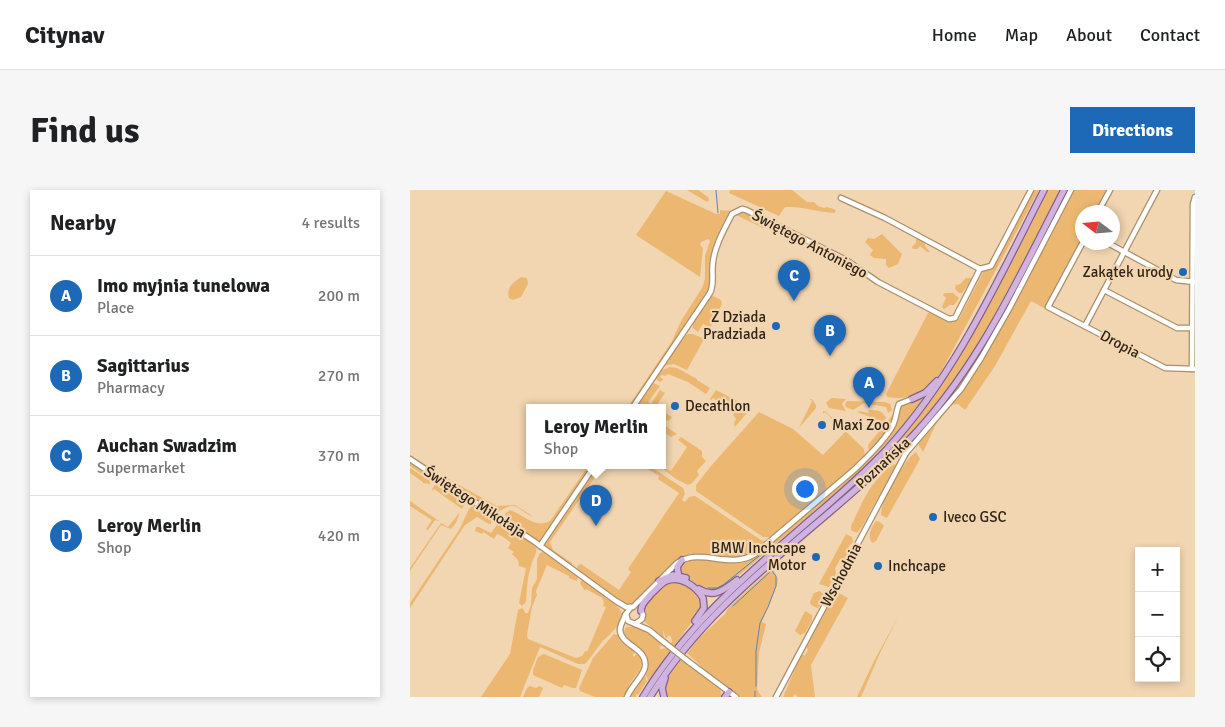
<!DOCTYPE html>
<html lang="en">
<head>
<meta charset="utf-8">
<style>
	body { margin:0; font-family:Signika,sans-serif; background:#f6f6f6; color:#202124 }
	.controls { position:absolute; right:15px; bottom:15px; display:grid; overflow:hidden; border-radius:0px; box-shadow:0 2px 8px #0003 }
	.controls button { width:45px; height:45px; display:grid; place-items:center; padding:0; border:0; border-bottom:1px solid #e0e0e0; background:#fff; color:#202124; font:25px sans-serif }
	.compass { position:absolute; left:665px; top:15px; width:45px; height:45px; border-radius:50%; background:#fff; box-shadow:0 2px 8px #0003; rotate:286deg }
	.you { position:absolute; left:394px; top:298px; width:18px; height:18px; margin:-12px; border:4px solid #fff; border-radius:50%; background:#1a73e8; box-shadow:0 0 0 8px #1a73e833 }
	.badge { display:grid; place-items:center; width:32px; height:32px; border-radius:50%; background:#1e68b8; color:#fff; font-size:16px; font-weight:700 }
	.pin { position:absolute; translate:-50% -41px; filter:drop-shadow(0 1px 2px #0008) }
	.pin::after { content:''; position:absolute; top:26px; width:18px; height:15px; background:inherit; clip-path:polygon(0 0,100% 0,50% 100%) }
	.popup { position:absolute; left:116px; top:214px; width:140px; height:65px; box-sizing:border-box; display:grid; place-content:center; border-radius:0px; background:#fff; filter:drop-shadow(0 1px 4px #0005); font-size:16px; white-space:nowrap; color:#757577 }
	.popup b { font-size:19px; color:#202124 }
	.popup::after { content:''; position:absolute; left:50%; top:100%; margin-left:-10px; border:10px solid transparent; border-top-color:#fff }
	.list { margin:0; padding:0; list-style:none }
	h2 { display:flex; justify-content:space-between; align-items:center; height:65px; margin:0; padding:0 20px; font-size:21px }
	h2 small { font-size:16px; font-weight:400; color:#757577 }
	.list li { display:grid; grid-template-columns:32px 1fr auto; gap:15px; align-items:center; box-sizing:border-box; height:80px; padding:0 20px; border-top:1px solid #e0e0e0 }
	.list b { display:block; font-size:19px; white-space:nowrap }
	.list p { margin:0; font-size:16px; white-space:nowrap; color:#757577 }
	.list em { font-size:16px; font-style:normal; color:#757577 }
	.icon { flex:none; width:28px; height:28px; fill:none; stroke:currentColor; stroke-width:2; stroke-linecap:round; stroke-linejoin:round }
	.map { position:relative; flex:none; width:785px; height:507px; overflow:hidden; border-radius:0px }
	header { display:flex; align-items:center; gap:30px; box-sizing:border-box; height:70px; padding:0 25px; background:#fff; border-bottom:1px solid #e0e0e0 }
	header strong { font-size:24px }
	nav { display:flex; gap:28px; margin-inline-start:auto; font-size:18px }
	.intro { display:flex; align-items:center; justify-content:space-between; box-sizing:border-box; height:120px; padding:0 30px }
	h1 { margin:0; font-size:35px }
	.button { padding:12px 22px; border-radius:0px; background:#1e68b8; color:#fff; font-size:18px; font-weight:700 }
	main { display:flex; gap:30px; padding:0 30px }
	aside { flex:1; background:#fff; border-radius:0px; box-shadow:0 2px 8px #0003 }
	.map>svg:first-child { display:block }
	.green { fill:#ecb871 }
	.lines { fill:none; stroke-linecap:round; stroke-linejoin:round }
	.stream { stroke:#5e84b2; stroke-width:1 }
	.minor-casing { stroke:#aa906d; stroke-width:7 }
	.major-casing { stroke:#84618b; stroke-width:8 }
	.minor { stroke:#fff; stroke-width:4.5 }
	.major { stroke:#d0b4df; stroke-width:5.5 }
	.minor-bridge-casing { stroke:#aa906d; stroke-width:7; stroke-linecap:butt }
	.minor-bridge { stroke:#fff; stroke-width:4.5 }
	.poi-dot { fill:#1e68b8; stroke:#f2d5b1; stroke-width:2 }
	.labels { text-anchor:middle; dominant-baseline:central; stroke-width:4.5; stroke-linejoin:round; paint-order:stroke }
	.street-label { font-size:15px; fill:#302517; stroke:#f2d5b1 }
	.poi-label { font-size:15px; fill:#302517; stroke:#f2d5b1; text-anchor:start }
</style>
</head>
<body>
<header>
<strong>Citynav</strong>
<nav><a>Home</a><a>Map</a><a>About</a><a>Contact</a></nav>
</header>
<div class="intro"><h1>Find us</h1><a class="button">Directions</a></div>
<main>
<aside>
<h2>Nearby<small>4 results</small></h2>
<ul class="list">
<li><span class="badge">A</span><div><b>Imo myjnia tunelowa</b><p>Place</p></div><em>200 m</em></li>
<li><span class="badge">B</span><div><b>Sagittarius</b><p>Pharmacy</p></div><em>270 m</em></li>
<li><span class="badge">C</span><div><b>Auchan Swadzim</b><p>Supermarket</p></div><em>370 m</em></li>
<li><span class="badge">D</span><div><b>Leroy Merlin</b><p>Shop</p></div><em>420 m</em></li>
</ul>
</aside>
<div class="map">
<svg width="785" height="507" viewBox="0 0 785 507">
	<rect width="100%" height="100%" fill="#f2d5b1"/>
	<g class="green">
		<polygon points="277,0 288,0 298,7 299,10 297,12"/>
		<path d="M320 0H382L397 12H404L408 16 414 18 417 17 424 19 426 21 424 23C408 22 392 16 375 17L369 26 319 3Z"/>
		<path d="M623 0H629L531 182C517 202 502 211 477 207L476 204 518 123H524L549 129 574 80H580Z"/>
		<path d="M636 0H652C618 65 586 131 545 192 526 220 500 245 477 269L308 418 238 507H235L268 459 316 408 428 309 522 206Z"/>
		<polygon points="663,0 699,0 687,22 672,22 672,49 636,119 621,111 585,176 555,220 548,214 542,215 526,234 513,262 508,254 545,209 577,162 603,116"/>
		<path d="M256 1 306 24H310V20L321 21C312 36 303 56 301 73 300 83 302 92 299 101L221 217H218L262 151 271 131 292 98 295 89V66L300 51 298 49 291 52 290 55 293 58 290 87 226 45Z"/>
		<polygon points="330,22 339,24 340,28 357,38 354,37 353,38 326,25"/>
		<polygon points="472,44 492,64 488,74 479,78 476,75 476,69 464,68 460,65 463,60 455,52 458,48 464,49"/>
		<polygon points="506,47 515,52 515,56 520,62 517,62 510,56 507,59 503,59 502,57 506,53"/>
		<path d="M111 87 117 88 118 94 111 107 103 110 99 108C96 97 103 93 111 87Z"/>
		<polygon points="556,88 561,88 561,91 552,103 549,103 545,99 546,95 550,94"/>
		<polygon points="535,103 543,103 549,108 544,115 540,115 534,119 532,117 536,108 533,105"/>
		<polygon points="303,106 311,110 312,114 300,138 293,134 288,142 283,138 283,132 300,107"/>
		<polygon points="278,144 283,144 294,149 277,180 264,174 253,176 273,147"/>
		<polygon points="260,177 267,178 287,189 287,190 300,198 296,204 278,192 258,184 255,186 252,185 250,187 253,189 251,192 247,190 246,187 252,180"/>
		<polygon points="243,193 250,196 238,212 241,214 250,200 255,203 246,216 247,217 226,217"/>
		<polygon points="453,197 470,206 471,204 472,206 453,205 451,202"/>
		<polygon points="306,200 341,218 325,237 324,234 326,229 323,225 324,223 303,208 301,210 300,209"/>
		<path d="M516 206 491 238 443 288 312 400C294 407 284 389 269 383V376C289 358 316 382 339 370 356 360 371 343 385 330 416 303 446 275 476 248L486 233 488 220 491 215Z"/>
		<polygon points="421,208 436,209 432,214 436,221 419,218 416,213"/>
		<polygon points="400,209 402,209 406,215 406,218 389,238 402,211"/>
		<polygon points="437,211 475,212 480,214 482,220 478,223 476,217 454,213 443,220 436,217 435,214"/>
		<path d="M459 220C466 220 473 220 476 228L469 237 470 233 468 231 464 234 466 229 463 231 458 226 447 222 450 221 458 223Z"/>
		<polygon points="252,221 262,227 259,231 257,230 254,235 267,244 261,247 252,241"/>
		<polygon points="413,221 415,221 454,259 455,266 441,280 361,347 353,347 286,301 286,295 301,276 349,222 383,239 413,265 435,242 415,222 413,224"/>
		<polygon points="485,222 478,240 461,261 459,261 458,255"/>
		<polygon points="271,247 292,261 292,267 296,271 287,281 289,285 282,293 278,295 266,289 249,276 249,275 261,281 277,257 268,250"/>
		<path d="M506 262 510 269 477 328 471 325C470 310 494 270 506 262Z"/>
		<path d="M0 265 29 284 87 316 105 315 124 327C105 320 110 309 88 322L83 321 0 267Z"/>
		<polygon points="0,271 22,286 22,291 0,276"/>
		<path d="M484 274 486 275 453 335 447 343 441 340V336C453 311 460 291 484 274Z"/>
		<path d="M179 275H182L131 351H128L97 330 95 324 100 320C115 325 124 339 140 331Z"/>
		<polygon points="187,275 191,275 184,285 185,287 140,352 143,360 162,373 162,376 160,376 134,356 134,354"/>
		<polygon points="231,275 238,275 273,298 275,304 272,310 275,312 279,307 285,306 351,350 356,352 340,365 329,369 281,364 270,368 227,413 223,415 213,414 168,381 167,376 171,374 209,400 221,382 218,379 269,303 248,289 249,286"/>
		<polygon points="0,278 20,291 20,294 13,293 13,292 0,283"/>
		<polygon points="27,292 30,292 54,308 55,313 52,319 24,299 23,301 22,299"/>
		<polygon points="0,311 29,331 25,330 18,340 16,339 22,330 0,316"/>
		<polygon points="63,315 68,316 81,325 81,334 79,334 67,327 55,335 0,418 0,413 49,340 59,319"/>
		<polygon points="50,322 46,333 41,339 31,335 0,381 0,378 31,333 38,337"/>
		<path d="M466 331 470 332 474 336 466 351 462 353C457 346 461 337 466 331Z"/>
		<path d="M91 333 125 354C129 363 123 367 121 376 117 388 117 400 116 412L112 416 109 413 116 378 109 376 108 370 102 364 104 362 98 358 101 353C96 349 93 346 87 344L84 349 73 342 72 344 65 341 66 337H69L81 343 87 335Z"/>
		<polygon points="436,344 442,347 443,352 438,357 439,360 434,370 430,370 425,378 426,383 419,397 409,394"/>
		<path d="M133 362 168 386 167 391 159 388V386L137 375 126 401 127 405 122 417 117 445 118 449 166 468 172 466 175 461 177 462 196 417 193 416 194 412 192 408 176 399 175 401 170 393 172 390H175C184 396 211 415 212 425 213 433 198 446 192 452 186 459 181 468 175 474H168L130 457 110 507H71L100 464 108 420 112 418 114 420 115 423H118L121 415 122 398 127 389V369L130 363Z"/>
		<polygon points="362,378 368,389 367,395 352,432 356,434 349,463 347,499 349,503 352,507 330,507 298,483 277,463 288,449 315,424 318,418"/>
		<path d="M261 391 273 393 290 405 292 418 237 493 238 490 235 484C246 459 216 459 214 442L216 437C231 434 241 444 253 454L249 458 251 459 257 458 262 452 261 447 259 445 256 449 253 440 254 448 235 432 233 417 253 395Z"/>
		<polygon points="410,401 415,406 410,416 407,418 401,415 400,412 404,403"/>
		<polygon points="429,403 438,408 401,475 405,507 388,507 385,504 383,507 373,507 391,465 395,465 398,460 396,456 423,405"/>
		<polygon points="395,421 402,425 402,430 395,443 390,445 385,441"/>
		<polygon points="488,427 470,463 451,507 447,507 464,471"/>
		<path d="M204 444 208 445 210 449 225 462 223 465 224 467 227 464C237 476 228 482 221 492 218 497 216 502 214 507H185L170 501 169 498 183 468Z"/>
		<polygon points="134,464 172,480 166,498 163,498 154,495 152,498 123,485 123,480 128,467"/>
		<path d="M271 470 310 498 312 507H258C249 493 263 481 271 470Z"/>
		<polygon points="234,485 237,491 228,505 226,504 226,507 219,507 225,496"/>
		<polygon points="120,496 126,498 129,496 133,498 129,507 113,507 117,498"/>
	</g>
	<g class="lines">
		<g class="stream">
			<polyline points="306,0 308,23"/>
			<polyline points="341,352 344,358"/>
			<polyline points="298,398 307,398 313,395 349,366"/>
			<polyline points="323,416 361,381"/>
			<polyline points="346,496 346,461 350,433 358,417 366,396 366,386 361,380"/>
			<polyline points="345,507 345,501"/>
		</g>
		<defs>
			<g id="minor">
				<polyline points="431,8 475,28 570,79"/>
				<polyline points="688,22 700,0"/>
				<polyline points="673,52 638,117 755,178 785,179"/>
				<polyline points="696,52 766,90 785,92"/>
				<polyline points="570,79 581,76 621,0"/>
				<polyline points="694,100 767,138 782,138"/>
				<polyline points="675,136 747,0"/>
				<polyline points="782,179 783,14 785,7"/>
				<path d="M223 217 300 103C305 93 301 83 303 72 305 55 314 40 322 24L332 19 336 20 436 70 468 92 539 129 545 128 570 79"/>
				<polyline points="0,269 125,352 206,411 216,417 221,417"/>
				<polyline points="130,356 185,275"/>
				<polyline points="221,417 216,424 218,431 239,440 255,453"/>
				<path d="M223 417 267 373C291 357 319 380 345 364L445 279C457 267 473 253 482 237 486 230 486 222 489 214L502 209"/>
				<path d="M215 425C214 430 210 434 210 440 211 456 238 458 235 477 233 487 221 496 217 507"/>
				<polyline points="225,434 232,429 233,425 231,420"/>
				<polyline points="279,472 326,507"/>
				<polyline points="366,507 496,263 551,199 571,168 599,119 661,0"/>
			</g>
			<g id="major">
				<polyline points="502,209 515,203 527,191"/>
				<polyline points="269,387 267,377 272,370"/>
				<polyline points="249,391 263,385 276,388"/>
				<path d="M289 399C304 409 315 399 327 390"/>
				<path d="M231 421C231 413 237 410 241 404 246 400 250 394 256 391 270 385 286 396 293 408L294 418 285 431"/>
				<path d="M233 507C274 439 333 388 392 337 421 312 450 288 476 260 545 186 588 90 634 0"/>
				<path d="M240 507C304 403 410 339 494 255 566 183 608 89 654 0"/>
				<polyline points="254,507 252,498 255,488"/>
				<polyline points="315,507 319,502"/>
			</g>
		</defs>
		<use href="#minor" class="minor-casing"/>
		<use href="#major" class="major-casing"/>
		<use href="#minor" class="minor"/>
		<use href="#major" class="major"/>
		<defs>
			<polyline id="minor-bridge" points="255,453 279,472"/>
		</defs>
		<use href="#minor-bridge" class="minor-bridge-casing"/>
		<use href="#minor-bridge" class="minor-bridge"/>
	</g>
	<g class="poi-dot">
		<circle cx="773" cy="82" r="5"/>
		<circle cx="366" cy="136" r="5"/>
		<circle cx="265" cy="216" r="5"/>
		<circle cx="412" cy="235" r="5"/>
		<circle cx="523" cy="327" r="5"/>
		<circle cx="406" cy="367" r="5"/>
		<circle cx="468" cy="376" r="5"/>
	</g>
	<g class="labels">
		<g class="street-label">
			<text transform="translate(400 54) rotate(28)">Świętego Antoniego</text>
			<text transform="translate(710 154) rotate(28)">Dropia</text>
			<text transform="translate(473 273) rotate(-43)">Poznańska</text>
			<text transform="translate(65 312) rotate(33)">Świętego Mikołaja</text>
			<text transform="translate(431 385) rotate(-62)">Wschodnia</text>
		</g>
		<g class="poi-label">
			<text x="763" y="82" text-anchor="end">Zakątek urody</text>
			<text x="356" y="127" text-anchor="end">Z Dziada<tspan x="356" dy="17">Pradziada</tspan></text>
			<text x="275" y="216">Decathlon</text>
			<text x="422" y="235">Maxi Zoo</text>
			<text x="533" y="327">Iveco GSC</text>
			<text x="396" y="358" text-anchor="end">BMW Inchcape<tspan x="396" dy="17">Motor</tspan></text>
			<text x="478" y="376">Inchcape</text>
		</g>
	</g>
</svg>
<div class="controls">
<button>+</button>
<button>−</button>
<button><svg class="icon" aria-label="locate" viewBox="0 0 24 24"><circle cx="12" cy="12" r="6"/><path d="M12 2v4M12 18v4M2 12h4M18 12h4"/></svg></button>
</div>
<svg class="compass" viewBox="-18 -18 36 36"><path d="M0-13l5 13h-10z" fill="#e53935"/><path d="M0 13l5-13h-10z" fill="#757577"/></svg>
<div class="you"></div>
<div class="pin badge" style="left:459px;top:218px">A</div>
<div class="pin badge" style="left:420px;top:166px">B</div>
<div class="pin badge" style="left:384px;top:111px">C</div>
<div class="pin badge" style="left:186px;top:336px">D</div>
<div class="popup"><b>Leroy Merlin</b>Shop</div>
</div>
</main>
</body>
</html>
